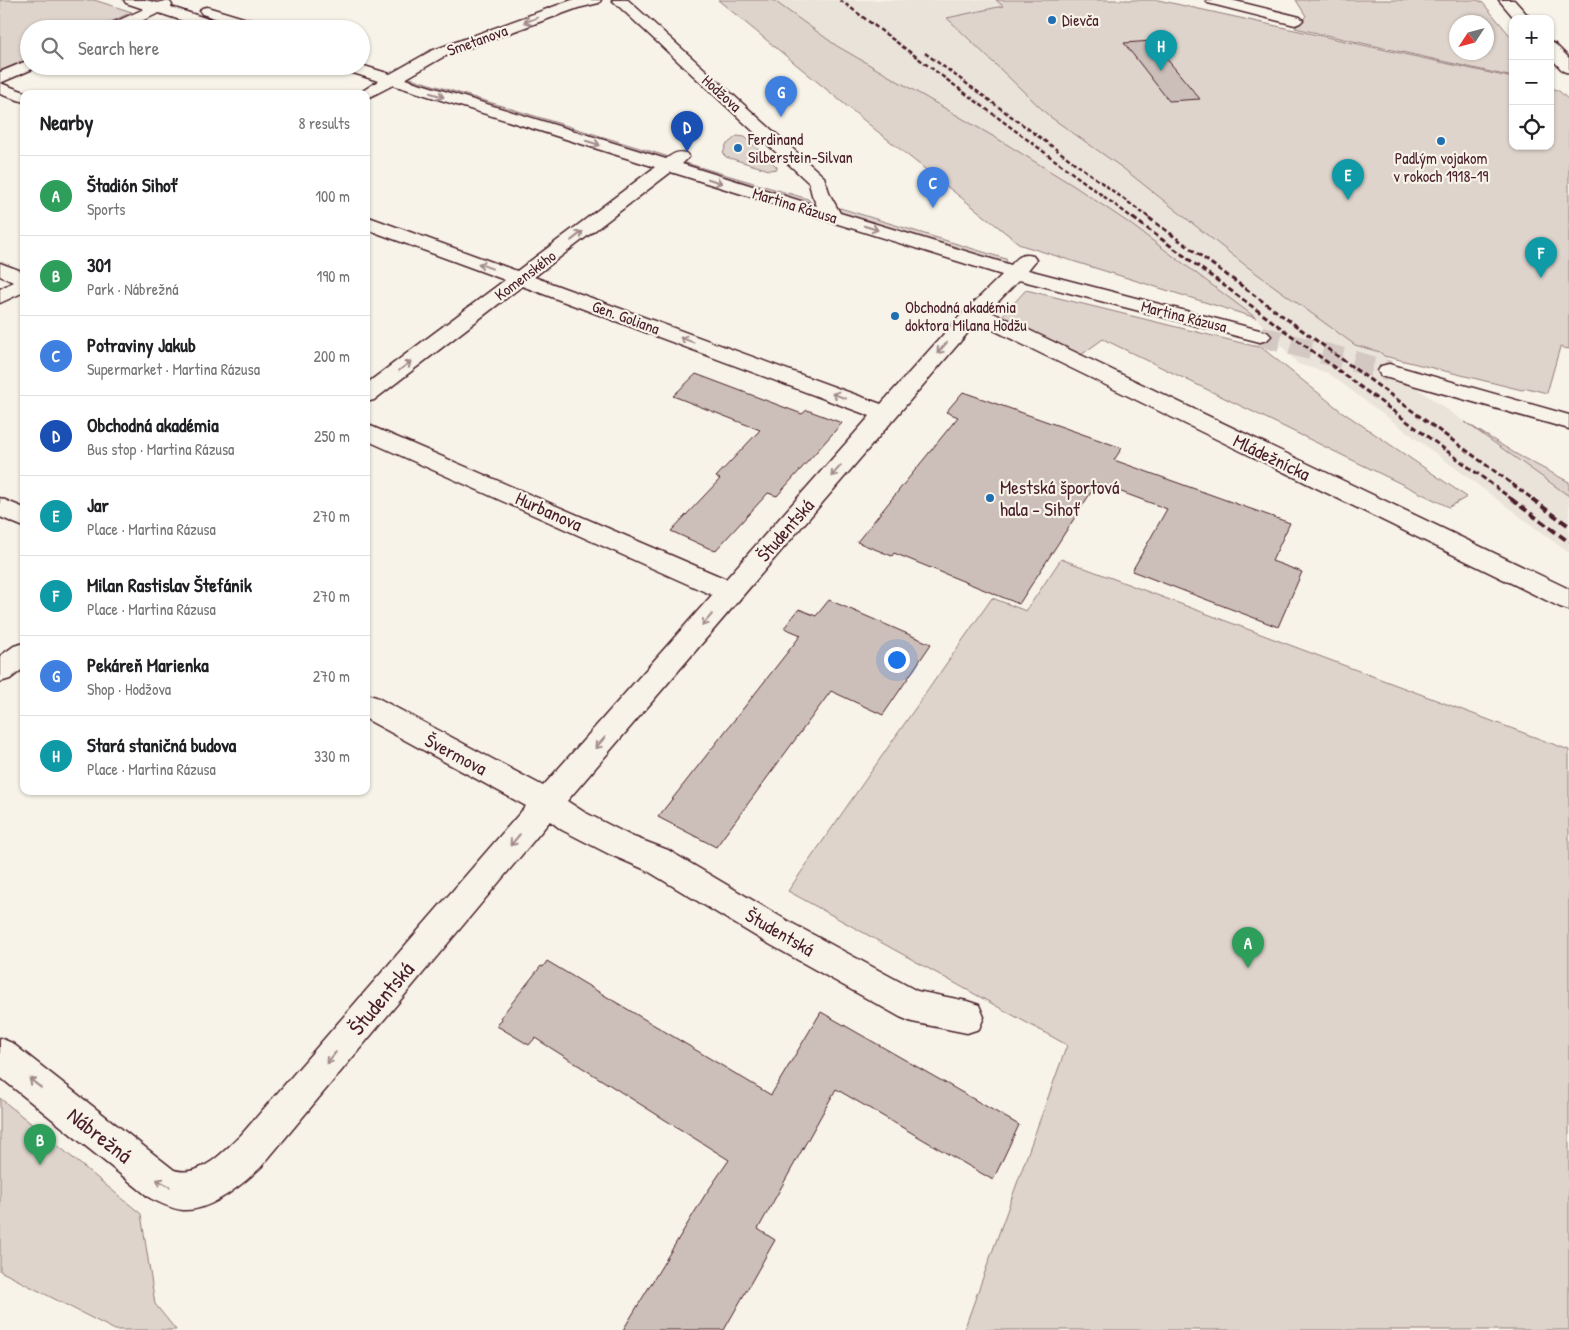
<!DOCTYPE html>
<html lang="en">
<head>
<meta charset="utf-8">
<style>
	body { margin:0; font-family:"Patrick Hand",sans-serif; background:#f2f2f2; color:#202124 }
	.controls { position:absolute; right:15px; top:15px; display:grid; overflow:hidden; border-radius:10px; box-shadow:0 1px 4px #0004 }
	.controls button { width:45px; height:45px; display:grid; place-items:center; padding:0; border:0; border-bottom:1px solid #e0e0e0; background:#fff; color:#202124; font:25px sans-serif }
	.compass { position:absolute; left:1449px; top:15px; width:45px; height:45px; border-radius:50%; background:#fff; box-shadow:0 1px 4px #0004; rotate:234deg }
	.you { position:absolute; left:896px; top:659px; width:18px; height:18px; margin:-12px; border:4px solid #fff; border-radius:50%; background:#1a73e8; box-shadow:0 0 0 8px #1a73e833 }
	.badge { display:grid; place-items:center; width:32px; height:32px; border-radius:50%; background:#7c3aed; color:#fff; font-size:16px; font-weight:700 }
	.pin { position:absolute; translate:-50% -41px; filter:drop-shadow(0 1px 2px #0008) }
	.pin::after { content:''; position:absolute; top:26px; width:18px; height:15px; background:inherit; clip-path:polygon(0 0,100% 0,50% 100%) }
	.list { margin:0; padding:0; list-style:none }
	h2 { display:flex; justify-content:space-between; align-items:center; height:65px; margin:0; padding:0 20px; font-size:21px }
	h2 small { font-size:16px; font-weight:400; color:#757577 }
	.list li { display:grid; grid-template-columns:32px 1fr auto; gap:15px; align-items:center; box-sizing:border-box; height:80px; padding:0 20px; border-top:1px solid #e0e0e0 }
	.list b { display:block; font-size:19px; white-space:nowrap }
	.list p { margin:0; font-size:16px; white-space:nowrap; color:#757577 }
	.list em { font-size:16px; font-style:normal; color:#757577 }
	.icon { flex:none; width:28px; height:28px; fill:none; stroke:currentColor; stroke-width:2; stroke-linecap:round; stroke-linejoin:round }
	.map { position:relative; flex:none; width:1569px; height:1330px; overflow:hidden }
	.search { position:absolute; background:#fff; box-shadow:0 1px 4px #0004; left:20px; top:20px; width:350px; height:55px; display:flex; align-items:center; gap:12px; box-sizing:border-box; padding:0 18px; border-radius:28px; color:#757577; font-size:19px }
	.panel { position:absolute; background:#fff; box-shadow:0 1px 4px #0004; left:20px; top:90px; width:350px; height:705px; border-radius:10px }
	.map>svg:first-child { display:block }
	.built { fill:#eae3da }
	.green { fill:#ded4cc; stroke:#947a7c; fill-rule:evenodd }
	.building { fill:#ccbfb9; stroke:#4a1f2b }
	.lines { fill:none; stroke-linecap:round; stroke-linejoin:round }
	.street-tunnel { stroke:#d4c9c2; stroke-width:21; stroke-dasharray:21 11; stroke-linecap:butt }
	.street-casing { stroke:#4a1f2b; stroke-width:3 }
	.primary-casing { stroke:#4a1f2b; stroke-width:3 }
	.street { fill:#f7f3e8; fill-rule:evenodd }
	.primary { fill:#f7f3e8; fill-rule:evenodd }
	.rail-far2 { stroke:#4a1f2b; stroke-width:2.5; stroke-dasharray:4.5 2.5; stroke-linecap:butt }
	.rail-far1 { stroke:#4a1f2b; stroke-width:3; stroke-dasharray:5.5 3; stroke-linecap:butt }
	.rail { stroke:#4a1f2b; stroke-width:4; stroke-dasharray:8 4; stroke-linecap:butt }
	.oneway { stroke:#a0898a }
	.poi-dot { fill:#1f6fb2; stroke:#f7f3e8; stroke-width:2 }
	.labels { text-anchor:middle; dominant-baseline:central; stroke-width:4.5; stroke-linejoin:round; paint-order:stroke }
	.far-poi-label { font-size:16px; fill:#4a1f2b; stroke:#f7f3e8; text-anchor:start }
	.far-street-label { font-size:16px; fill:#4a1f2b; stroke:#f7f3e8 }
	.street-label { font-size:19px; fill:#4a1f2b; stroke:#f7f3e8 }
	.poi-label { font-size:19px; fill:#4a1f2b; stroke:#f7f3e8; text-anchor:start }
	.near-street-label { font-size:22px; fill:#4a1f2b; stroke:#f7f3e8 }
</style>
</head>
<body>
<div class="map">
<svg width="1569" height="1330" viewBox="0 0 1569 1330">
	<rect width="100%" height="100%" fill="#f7f3e8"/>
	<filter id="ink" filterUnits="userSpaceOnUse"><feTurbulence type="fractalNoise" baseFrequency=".02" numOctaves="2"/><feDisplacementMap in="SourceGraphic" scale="10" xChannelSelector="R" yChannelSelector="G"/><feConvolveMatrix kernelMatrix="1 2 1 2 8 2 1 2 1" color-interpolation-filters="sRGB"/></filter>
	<g filter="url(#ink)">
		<polygon class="built" points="718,0 996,0 1004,6 947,18 1049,116 1124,169 1245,265 1355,344 1380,352 1418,389 1569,496 1569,553 1328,373 1298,364 1256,318 1021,245 877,131"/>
		<g class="green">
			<polygon points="0,0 94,0 132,12 96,29 29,29 29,59 0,71"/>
			<polygon points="718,0 773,0 837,46 1003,142 1074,186 1129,223 1256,318 1021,245 877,131"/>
			<polygon points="996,0 1158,0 1513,78 1513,146 1550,146 1550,87 1559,91 1569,100 1569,349 1560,347 1547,393 1527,388 1522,390 1384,356 1380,352 1355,345 1245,265 1124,169 1049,116 947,18 1003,6"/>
			<path d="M1296 0H1477L1482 2 1513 39V77L1295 28 1306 16ZM1456 22H1486V52H1456Z"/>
			<polygon points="403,78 410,78 666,156 666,158 665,159"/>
			<polygon points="737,136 745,137 777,167 777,169 769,170 726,157 723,154 726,145"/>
			<polygon points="686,163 808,199 813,205 683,166"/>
			<polygon points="840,208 1006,259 1007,262 1006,264 846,217 837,210"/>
			<polygon points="1026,290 1262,348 1341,411 1467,497 1449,507 1103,339 1081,355 1002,316"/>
			<polygon points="1465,422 1516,454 1569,482 1569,496"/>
			<polygon points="1061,559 1569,750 1569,1330 964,1330 1067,1045 788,891 992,598 1026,611"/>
			<polygon points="0,1098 141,1214 155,1304 176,1330 115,1330 0,1271"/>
		</g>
		<g class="building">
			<polygon points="1152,41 1200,99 1169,101 1124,43"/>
			<polygon points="696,374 802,414 807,410 842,423 777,496 768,493 715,551 671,531 720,479 716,477 760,430 673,396"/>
			<polygon points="963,392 1122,448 1114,460 1290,523 1272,561 1302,572 1278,627 1132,571 1167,509 1097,483 1019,604 894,553 892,556 857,542 958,417 946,412"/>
			<polygon points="829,600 931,644 883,715 831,691 716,847 658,817 801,635 784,628 799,609 816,616"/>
			<polygon points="547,961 771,1095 821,1012 1019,1125 993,1180 836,1089 758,1229 775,1240 724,1330 623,1330 705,1195 729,1160 535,1038 529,1045 497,1026 502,1019 500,1018 541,966 543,967"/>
		</g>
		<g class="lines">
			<polyline class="street-tunnel" points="1260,336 1389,371"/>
			<defs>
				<g id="street">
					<polygon points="124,0 146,0 157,3 165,1 170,2 172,5 171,7 230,26 232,29 208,29 159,13 124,29 104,29 106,26 144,9 126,3"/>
					<path d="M572 0H601L599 3 578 8 443 57 405 79 666 159C673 154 677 151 686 153L689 157 682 164 817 206 812 195 809 183 612 0H628L824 177 830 195 840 213 1011 265C1018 257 1022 253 1033 256L1036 260 1028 270 1267 332 1271 336 1267 340 1260 342 1019 280 989 311 1569 589V610L1560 607 977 322 567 801 584 812 631 836 668 850 786 920 917 991 967 1001 979 1005 984 1017 979 1029 967 1033 912 1022 900 1017 762 940 646 870 609 854 562 830 550 821 261 1167C243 1184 210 1212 183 1210 172 1209 160 1203 150 1198L0 1077V1038L12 1043 174 1170C201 1178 223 1152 241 1135L526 806 366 719V694L376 697 543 786 712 595 366 440V424L726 579 870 416 522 286 374 400 366 402V384L505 280 366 229V216L517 271 655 167 393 85 366 99V94H358L378 81 341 69 339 66 361 65 390 74 431 51ZM671 172 1002 275 960 316 881 404 534 277Z"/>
					<polygon points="1206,0 1231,0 1300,17 1303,20 1300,23 1295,25 1208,3"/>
					<polygon points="207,7 270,26 272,29 249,29 202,14 200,11 202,8"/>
					<polygon points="29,60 29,66 36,66 35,68 0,83 0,72"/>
					<polygon points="0,83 30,94 24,94 24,102 0,94"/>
					<polygon points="0,263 24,272 24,292 0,303 0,289 13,282 0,276"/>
					<polygon points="1389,364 1569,415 1569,429 1381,376 1378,371 1381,366"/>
					<polygon points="0,498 24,508 24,527 0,517"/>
					<polygon points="24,643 24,668 10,679 0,682 0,656 14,646"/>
				</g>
				<g id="primary">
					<polygon points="1499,0 1514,0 1531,19 1515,19"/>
					<polygon points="1550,42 1555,44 1569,58 1569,73 1563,71 1550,57"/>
				</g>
			</defs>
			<use href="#street" class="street-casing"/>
			<use href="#primary" class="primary-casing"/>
			<use href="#street" class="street"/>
			<use href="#primary" class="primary"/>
			<g class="rail-far2">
				<polyline points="840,0 1134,219"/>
				<polyline points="925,53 1151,219"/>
			</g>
			<g class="rail-far1">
				<polyline points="1133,218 1513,500"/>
				<polyline points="1149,218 1534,500"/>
			</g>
			<g class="rail">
				<polyline points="1511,499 1569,542"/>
				<polyline points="1532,499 1569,526"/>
			</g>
		</g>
		<defs><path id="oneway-shaft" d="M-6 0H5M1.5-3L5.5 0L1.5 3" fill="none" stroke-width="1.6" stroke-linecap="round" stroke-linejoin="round" transform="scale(1.25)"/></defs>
		<g class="oneway">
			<use href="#oneway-shaft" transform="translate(531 20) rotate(160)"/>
			<use href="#oneway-shaft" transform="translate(437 95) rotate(17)"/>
			<use href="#oneway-shaft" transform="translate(593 143) rotate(17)"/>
			<use href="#oneway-shaft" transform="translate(715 181) rotate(18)"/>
			<use href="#oneway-shaft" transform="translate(871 228) rotate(17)"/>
			<use href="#oneway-shaft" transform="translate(577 236) rotate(-38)"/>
			<use href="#oneway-shaft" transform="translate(485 266) rotate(-160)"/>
			<use href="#oneway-shaft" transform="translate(687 340) rotate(-160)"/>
			<use href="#oneway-shaft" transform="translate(942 348) rotate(131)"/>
			<use href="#oneway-shaft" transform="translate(405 366) rotate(-37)"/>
			<use href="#oneway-shaft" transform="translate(839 396) rotate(-160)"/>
			<use href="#oneway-shaft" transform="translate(836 471) rotate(131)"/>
			<use href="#oneway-shaft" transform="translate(707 620) rotate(131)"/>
			<use href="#oneway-shaft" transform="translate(600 743) rotate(131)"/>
			<use href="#oneway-shaft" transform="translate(515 840) rotate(130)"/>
			<use href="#oneway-shaft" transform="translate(331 1058) rotate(130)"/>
			<use href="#oneway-shaft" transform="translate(35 1083) rotate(-142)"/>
			<use href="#oneway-shaft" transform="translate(163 1183) rotate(-151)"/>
		</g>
	</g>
	<g class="poi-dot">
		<circle cx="1052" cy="20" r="5"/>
		<circle cx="1441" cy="141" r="5"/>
		<circle cx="738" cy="148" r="5"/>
		<circle cx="895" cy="316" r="5"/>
		<circle cx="990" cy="498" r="5"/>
	</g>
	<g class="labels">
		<g class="far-poi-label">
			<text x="1062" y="20">Dievča</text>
			<text x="748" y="139">Ferdinand<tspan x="748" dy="18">Silberstein-Silvan</tspan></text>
			<text x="1441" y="158" text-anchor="middle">Padlým vojakom<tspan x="1441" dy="18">v rokoch 1918-19</tspan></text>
			<text x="905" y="307">Obchodná akadémia<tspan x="905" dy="18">doktora Milana Hodžu</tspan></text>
		</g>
		<g class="far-street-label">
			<text transform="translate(477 40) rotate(-20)">Smetanova</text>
			<text transform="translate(722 93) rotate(42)">Hodžova</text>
			<text transform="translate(795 205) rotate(17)">Martina Rázusa</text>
			<text transform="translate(525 275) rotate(-37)">Komenského</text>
			<text transform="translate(1184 316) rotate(14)">Martina Rázusa</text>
			<text transform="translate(626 317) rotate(20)">Gen. Goliana</text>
		</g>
		<g class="street-label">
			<text transform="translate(1272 457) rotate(26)">Mládežnícka</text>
			<text transform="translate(549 511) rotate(24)">Hurbanova</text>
			<text transform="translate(785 530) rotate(-49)">Študentská</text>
			<text transform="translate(456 754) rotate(28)">Švermova</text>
			<text transform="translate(780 932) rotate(30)">Študentská</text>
		</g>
		<g class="poi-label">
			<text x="1000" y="487">Mestská športová<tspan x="1000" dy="22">hala - Sihoť</tspan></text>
		</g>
		<g class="near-street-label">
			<text transform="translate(381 998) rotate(-50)">Študentská</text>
			<text transform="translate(100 1135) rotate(38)">Nábrežná</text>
		</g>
	</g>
</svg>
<div class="controls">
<button>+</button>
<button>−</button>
<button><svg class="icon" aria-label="locate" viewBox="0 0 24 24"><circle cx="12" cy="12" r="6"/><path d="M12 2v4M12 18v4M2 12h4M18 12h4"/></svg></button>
</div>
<svg class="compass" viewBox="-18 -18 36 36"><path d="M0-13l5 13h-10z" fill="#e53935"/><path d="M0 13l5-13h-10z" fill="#757577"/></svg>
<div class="you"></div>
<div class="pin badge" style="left:1248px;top:968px;background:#2e9e5b">A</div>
<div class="pin badge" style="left:40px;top:1165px;background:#2e9e5b">B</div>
<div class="pin badge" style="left:933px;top:208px;background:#3f7fe0">C</div>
<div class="pin badge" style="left:687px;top:152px;background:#1a4fb4">D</div>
<div class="pin badge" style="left:1348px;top:200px;background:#0f9aa8">E</div>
<div class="pin badge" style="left:1541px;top:278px;background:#0f9aa8">F</div>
<div class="pin badge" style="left:781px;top:117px;background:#3f7fe0">G</div>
<div class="pin badge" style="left:1161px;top:71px;background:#0f9aa8">H</div>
<div class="search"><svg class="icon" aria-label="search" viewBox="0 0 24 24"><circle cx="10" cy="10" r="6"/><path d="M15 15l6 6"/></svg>Search here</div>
<section class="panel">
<h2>Nearby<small>8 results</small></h2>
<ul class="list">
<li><span class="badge" style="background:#2e9e5b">A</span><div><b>Štadión Sihoť</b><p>Sports</p></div><em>100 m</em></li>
<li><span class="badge" style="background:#2e9e5b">B</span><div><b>301</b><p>Park · Nábrežná</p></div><em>190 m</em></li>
<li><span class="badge" style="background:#3f7fe0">C</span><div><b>Potraviny Jakub</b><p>Supermarket · Martina Rázusa</p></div><em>200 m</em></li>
<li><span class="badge" style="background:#1a4fb4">D</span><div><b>Obchodná akadémia</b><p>Bus stop · Martina Rázusa</p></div><em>250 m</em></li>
<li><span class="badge" style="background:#0f9aa8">E</span><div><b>Jar</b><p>Place · Martina Rázusa</p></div><em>270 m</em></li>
<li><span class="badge" style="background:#0f9aa8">F</span><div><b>Milan Rastislav Štefánik</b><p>Place · Martina Rázusa</p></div><em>270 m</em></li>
<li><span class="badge" style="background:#3f7fe0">G</span><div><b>Pekáreň Marienka</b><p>Shop · Hodžova</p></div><em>270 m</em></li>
<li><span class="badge" style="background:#0f9aa8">H</span><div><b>Stará staničná budova</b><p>Place · Martina Rázusa</p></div><em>330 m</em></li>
</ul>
</section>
</div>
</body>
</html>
